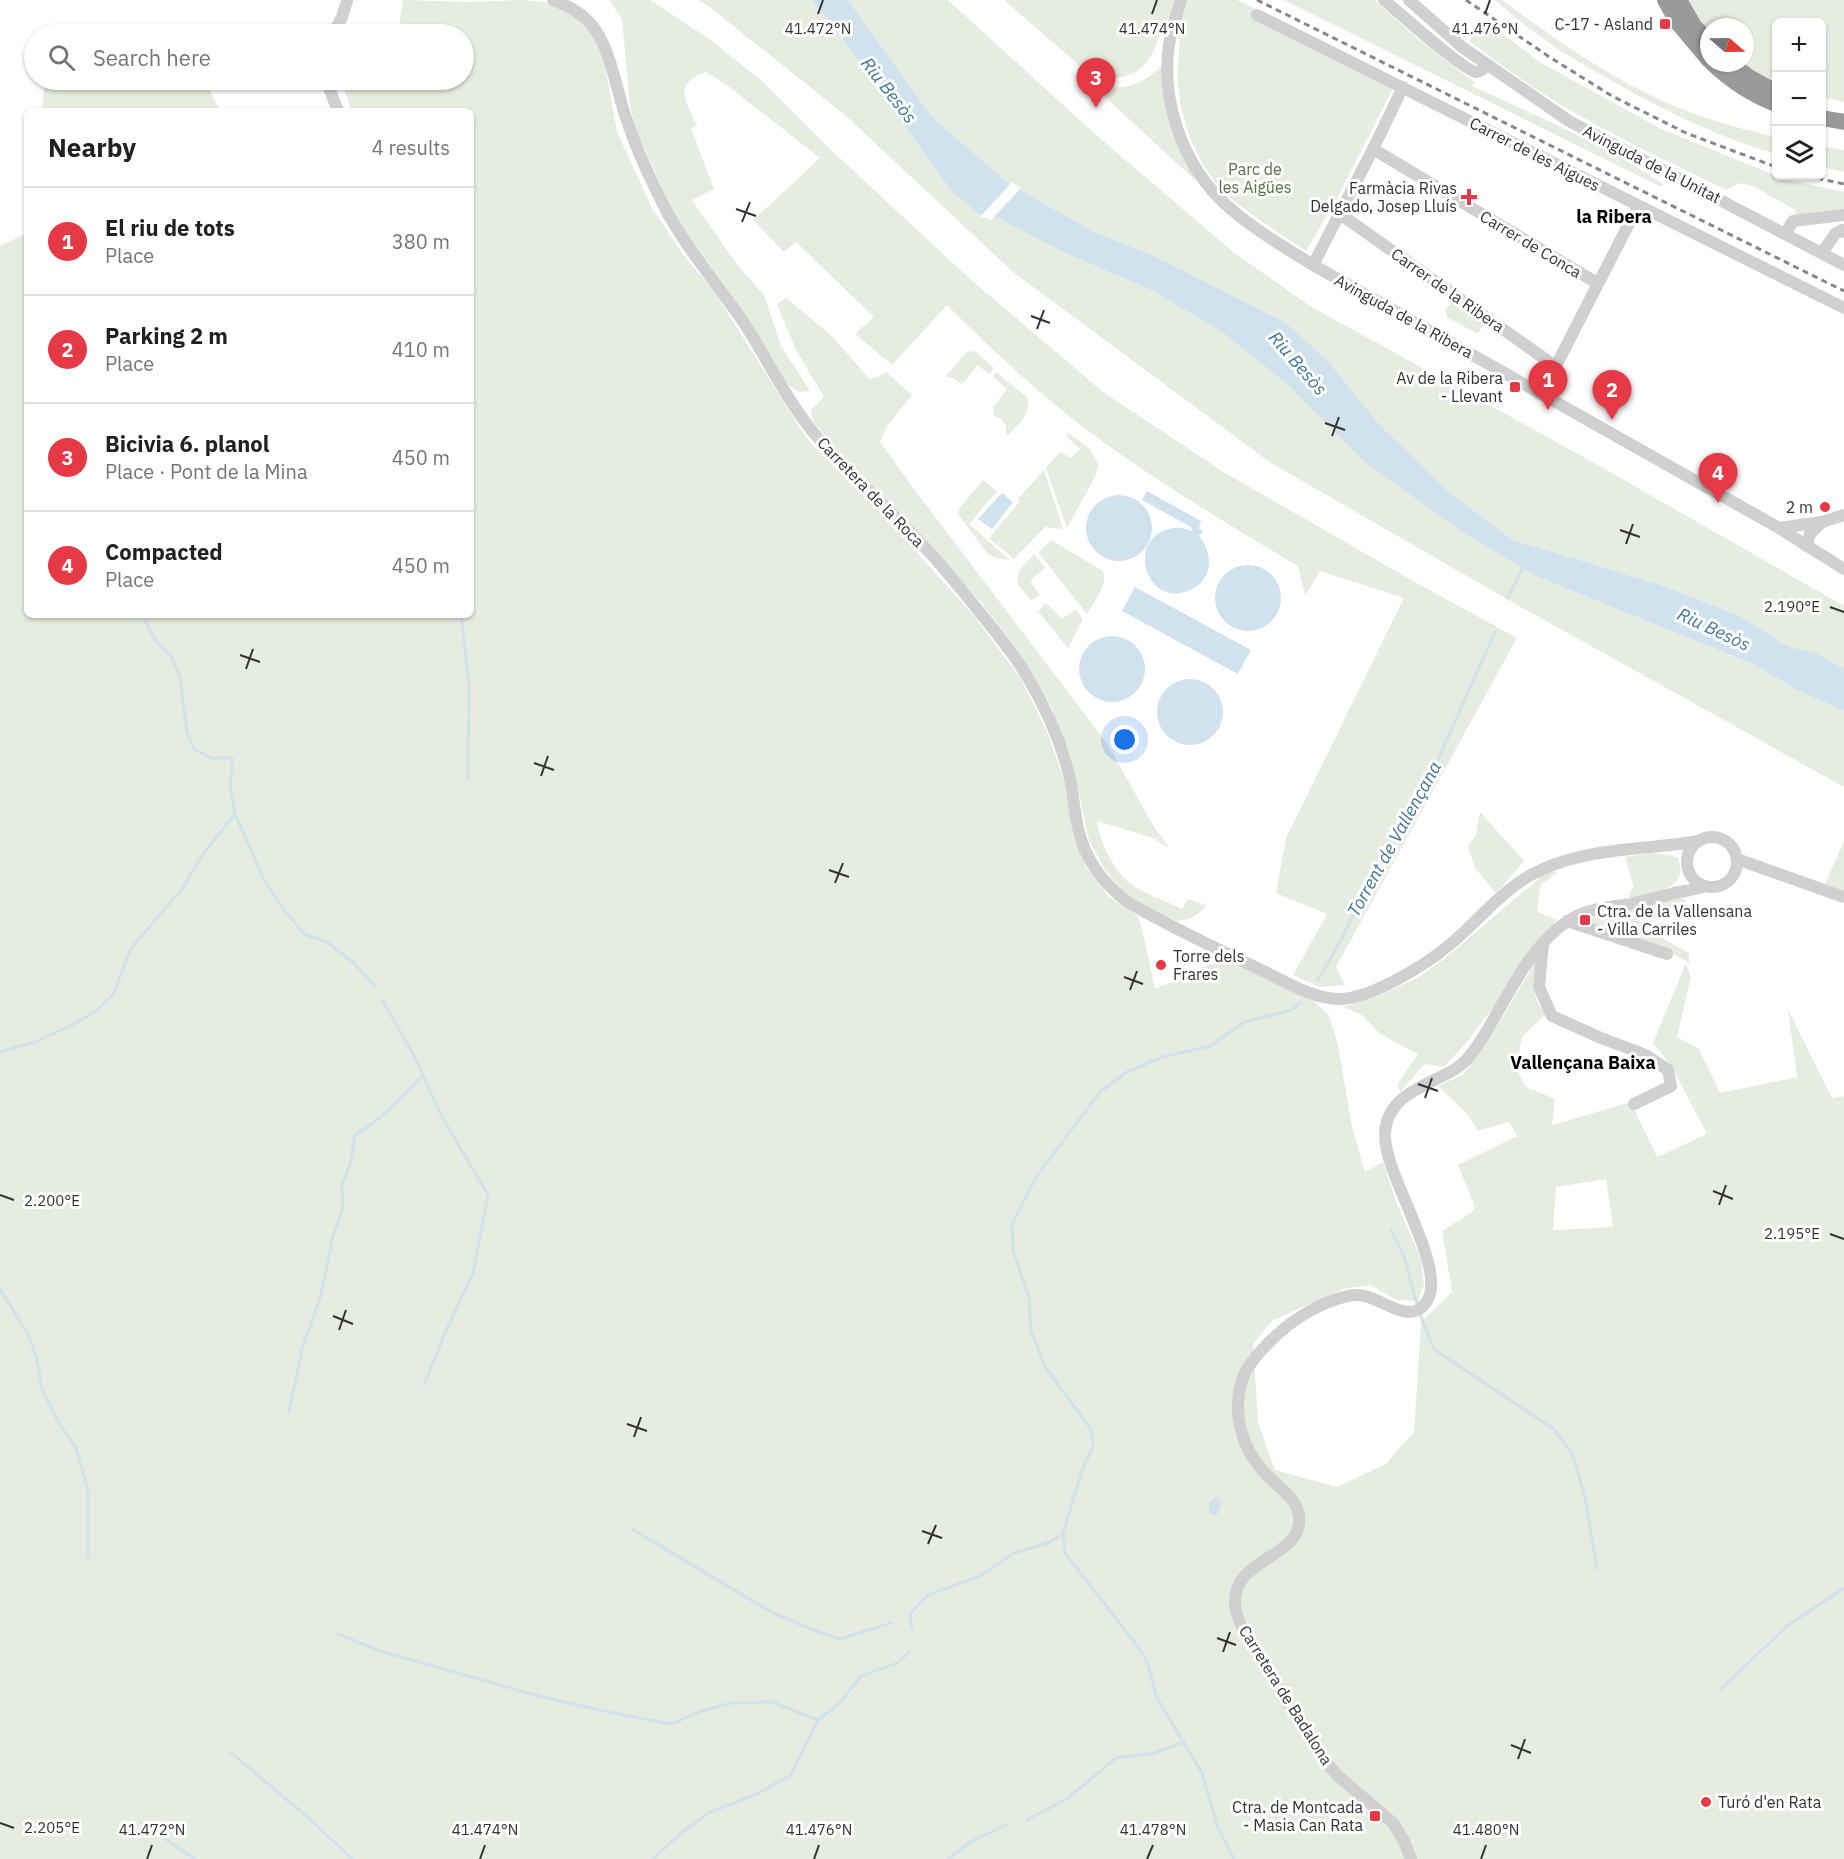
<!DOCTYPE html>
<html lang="en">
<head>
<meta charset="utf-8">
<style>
	body { margin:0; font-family:"IBM Plex Sans",sans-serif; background:#f6f6f6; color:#202124 }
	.controls { position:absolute; right:18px; top:18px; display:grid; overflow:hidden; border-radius:9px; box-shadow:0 2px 4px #0004 }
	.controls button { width:54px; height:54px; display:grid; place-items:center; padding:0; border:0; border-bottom:2px solid #e0e0e0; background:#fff; color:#202124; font:30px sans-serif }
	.compass { position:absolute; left:1700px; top:18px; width:54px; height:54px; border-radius:50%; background:#fff; box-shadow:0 2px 4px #0004; rotate:110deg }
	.you { position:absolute; left:1125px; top:740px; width:21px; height:21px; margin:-15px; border:4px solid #fff; border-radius:50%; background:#1a73e8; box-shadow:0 0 0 9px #1a73e833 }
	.badge { display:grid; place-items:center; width:39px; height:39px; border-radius:50%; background:#e63946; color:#fff; font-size:20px; font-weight:700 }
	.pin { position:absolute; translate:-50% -50px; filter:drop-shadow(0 2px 3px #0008) }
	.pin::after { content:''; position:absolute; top:32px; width:21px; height:18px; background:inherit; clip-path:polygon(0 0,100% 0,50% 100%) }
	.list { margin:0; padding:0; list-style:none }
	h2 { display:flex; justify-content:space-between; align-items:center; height:78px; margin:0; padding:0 24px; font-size:26px }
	h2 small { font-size:20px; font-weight:400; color:#757577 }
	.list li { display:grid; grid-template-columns:39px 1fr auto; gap:18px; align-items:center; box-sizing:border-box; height:108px; padding:0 24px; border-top:2px solid #e0e0e0 }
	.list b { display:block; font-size:22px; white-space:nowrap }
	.list p { margin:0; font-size:20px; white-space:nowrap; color:#757577 }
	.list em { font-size:20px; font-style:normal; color:#757577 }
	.icon { flex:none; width:33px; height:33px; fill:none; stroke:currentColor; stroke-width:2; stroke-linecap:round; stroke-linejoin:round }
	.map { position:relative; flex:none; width:1844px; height:1859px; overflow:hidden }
	.search { position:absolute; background:#fff; box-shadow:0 2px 4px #0004; left:24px; top:24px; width:450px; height:66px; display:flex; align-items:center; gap:15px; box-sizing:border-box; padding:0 21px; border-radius:33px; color:#757577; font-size:22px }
	.panel { position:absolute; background:#fff; box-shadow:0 2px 4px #0004; left:24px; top:108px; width:450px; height:510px; border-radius:9px }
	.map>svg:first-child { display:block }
	.green { fill:#e6ecdf; fill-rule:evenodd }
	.water { fill:#cfe2ee }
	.pier { fill:#fff }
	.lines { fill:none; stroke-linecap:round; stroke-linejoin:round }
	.stream { stroke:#cfe2ee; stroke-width:3 }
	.minor { stroke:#d0d0d0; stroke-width:12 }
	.highway { stroke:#9a9a9a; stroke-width:16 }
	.rail { stroke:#888; stroke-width:3; stroke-dasharray:6 4.5; stroke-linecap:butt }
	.ticks { fill:none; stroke:#333; stroke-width:2 }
	.poi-dot { fill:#e63946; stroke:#fff; stroke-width:2 }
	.labels { text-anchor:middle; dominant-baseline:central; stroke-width:6; stroke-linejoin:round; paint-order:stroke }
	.poi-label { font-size:16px; fill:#333; stroke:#fff; text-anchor:end }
	.street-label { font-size:16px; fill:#333; stroke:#fff }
	.park-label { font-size:16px; fill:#56703f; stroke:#fff }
	.water-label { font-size:18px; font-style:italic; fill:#3f7597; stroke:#fff }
	.neighbourhood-label { font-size:18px; font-weight:bold; fill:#000; stroke:#fff }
	.ticks-label { font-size:15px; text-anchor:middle; fill:#333; stroke:#fff; stroke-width:6; stroke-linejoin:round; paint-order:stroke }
</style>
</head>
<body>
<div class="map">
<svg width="1844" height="1859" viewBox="0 0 1844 1859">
	<rect width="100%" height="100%" fill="#fff"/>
	<g class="green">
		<path d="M403 0 467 2 525 0 572 5 598 26 617 132 652 208 684 256 714 291 798 425 813 446 879 511 975 617 1021 679 1048 734 1064 780 1073 834 1086 867 1109 897 1138 916 1143 933 1155 989 1218 961 1232 962 1315 1002 1329 1015 1338 1045 1352 1127 1365 1172 1383 1162 1397 1204 1421 1259 1424 1284 1418 1301 1397 1300 1370 1285 1346 1288 1273 1320 1253 1344 1258 1422 1275 1470 1337 1487 1386 1464 1403 1443 1414 1433 1421 1322 1452 1292 1442 1231 1472 1212 1475 1207 1458 1165 1517 1136 1509 1122 1478 1131 1468 1115 1438 1086 1464 1074 1499 1023 1537 959C1532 981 1530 996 1546 1014L1522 1037 1516 1068 1526 1087 1555 1099 1552 1125 1631 1102 1657 1157 1707 1134 1672 1067 1653 1043 1686 963 1691 977 1677 1037 1699 1049 1720 1093 1797 1077 1788 1009 1832 1098 1844 1096V1859H0V246L27 233V615H471V111H352L342 84 344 80H360L366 85 390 90 392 80H464V34H398ZM1606 1179 1613 1227 1553 1230 1556 1187Z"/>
		<path d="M609 0H650L708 38 762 81 830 149 970 279 1103 392 1225 473 1413 581 1517 638 1336 967 1345 985 1320 987 1293 975 1327 914 1276 893 1286 838 1404 598 1320 571 1305 596 1298 566C1226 523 1154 480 1087 430 1037 392 991 349 947 305L892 365 855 334 874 317 796 242 784 252 753 220 820 158 728 86 706 72C672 83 686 101 697 126L691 128 714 189 692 200 738 266 764 295 781 346 810 391 798 392 787 384 730 292 677 221 636 130 630 106 622 19Z"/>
		<polygon points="698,0 812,0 837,31 952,192 979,214 998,218 1065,253 1151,290 1222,332 1287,384 1466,534 1536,576 1753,664 1797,690 1844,711 1844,787 1519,606 1271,463 1013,272 845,115 707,5"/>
		<polygon points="848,0 948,0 1095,134 1233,252 1310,306 1589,460 1844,606 1844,669 1818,654 1787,646 1738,615 1661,585 1513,540 1449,492 1379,424 1327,360 1285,322 1154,256 1092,231 1007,182 932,117"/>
		<path d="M1004 0H1237L1302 32 1393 88 1334 204 1306 251C1282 235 1257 219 1234 201 1203 176 1184 132 1179 94 1176 76 1179 57 1180 39L1161 33C1157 42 1154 52 1149 59 1137 78 1114 80 1094 78Z"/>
		<path d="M1284 0H1374L1417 38 1475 83 1472 86C1537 116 1604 144 1663 184L1661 187Z"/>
		<path d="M1495 0H1502C1563 45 1629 92 1701 116 1726 125 1751 131 1776 137V154C1718 137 1665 111 1612 81 1585 66 1559 51 1534 32 1520 22 1508 11 1495 0Z"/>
		<polygon points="1685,0 1844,0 1844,102 1822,97 1822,22 1776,22 1776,82 1758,74 1744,63 1745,27 1709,27 1709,33"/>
		<path d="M1487 22 1538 61 1659 128 1784 179 1844 192V210L1797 218 1795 210 1755 187 1739 183 1726 190C1675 165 1624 141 1575 113 1538 92 1503 67 1469 41Z"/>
		<path d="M1163 64C1164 85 1163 106 1170 126 1175 144 1186 160 1195 177L1194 179 1091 84C1122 91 1140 88 1163 64Z"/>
		<polygon points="45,80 208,80 211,93 220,111 42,111"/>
		<polygon points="1822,146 1844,150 1844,172 1822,167"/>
		<path d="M786 298 832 336 870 380 884 374 886 372 912 395 887 426 880 442 908 481 1108 745 1154 827 1170 849 1156 839 1097 821C1099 841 1115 873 1132 885 1147 895 1166 901 1182 909L1188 899 1206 905 1203 910 1190 919 1177 921 1145 906 1123 892 1104 868 1089 840 1072 761 1050 704 1017 649 980 601 908 522 836 448 813 421 811 410 824 397 796 350 777 304Z"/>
		<polygon points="1454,298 1485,321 1478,334 1448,318 1445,311"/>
		<polygon points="971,351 976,352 994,368 989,374 978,365 962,384 953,378 945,377 966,353"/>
		<path d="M996 372 1028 398C1030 416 1020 421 1009 435L1006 433C1007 423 1003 419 994 416L993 407 1007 390 993 376Z"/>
		<polygon points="1067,432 1090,449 1098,464 1096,475 1067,528 1046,468 1060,452 1071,458 1080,449 1067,437"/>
		<polygon points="1044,470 1063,529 1045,527 1014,559 989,538 1020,501 1018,499"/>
		<polygon points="983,480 997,491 969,524 1010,560 996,558 988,554 958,514 959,509"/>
		<path d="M1051 540 1103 571C1108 586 1094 601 1087 614L1038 552Z"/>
		<polygon points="1034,554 1045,568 1030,581 1040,595 1031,601 1017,583 1019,571"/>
		<polygon points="1046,603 1062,619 1076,609 1083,619 1068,648 1038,611"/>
		<polygon points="1480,812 1524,861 1496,893 1475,868 1468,846 1476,835"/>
		<polygon points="1844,841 1844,891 1825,884"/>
		<path d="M1651 853 1670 855 1678 858C1690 891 1652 892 1630 898L1629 893 1634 887 1625 857Z"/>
		<polygon points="1548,871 1558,873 1540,885 1537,912 1557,920 1530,950 1501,997 1466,1043 1444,1067 1425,1064 1400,1092 1398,1084 1418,1054 1380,1034 1362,1015 1343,1007 1382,994 1417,978 1444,959"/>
		<polygon points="1680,898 1688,901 1639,917 1642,927 1689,953 1689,963 1663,948 1585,920 1612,912"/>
	</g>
	<g class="water">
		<polygon points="812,0 848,0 932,117 1007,182 1092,231 1154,256 1285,322 1327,360 1379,424 1449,492 1513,540 1661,585 1738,615 1787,646 1818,654 1844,669 1844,711 1797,690 1753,664 1536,576 1466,534 1366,463 1287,384 1222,332 1151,290 1065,253 998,218 979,214 952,192 837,31"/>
		<path d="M1147 491 1201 521 1199 528 1203 531 1200 535H1198C1214 552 1214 582 1188 591 1146 607 1126 540 1169 529 1176 527 1184 527 1191 531L1192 530 1191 527 1142 500Z"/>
		<polygon points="1002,493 1013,502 992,529 978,519"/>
		<circle cx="1119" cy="528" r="33"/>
		<circle cx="1248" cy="598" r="33"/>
		<polygon points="1135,587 1251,650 1238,674 1122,611"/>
		<circle cx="1112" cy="669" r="33"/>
		<circle cx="1190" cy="712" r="33"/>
		<path d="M1215 1497 1220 1498 1221 1504 1217 1515H1211C1207 1508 1209 1502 1215 1497Z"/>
	</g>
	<polygon class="pier" points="1012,182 1021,188 991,220 980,217"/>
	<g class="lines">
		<g class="stream">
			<polyline points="1508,597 1524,566"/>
			<polyline points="461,615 469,686 468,778"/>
			<polyline points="235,814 264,880 284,910 304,934 327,942 354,963 375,986"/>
			<polyline points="1318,980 1342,938 1367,885 1423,793 1495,632"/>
			<polyline points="383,1001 415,1058 441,1115 488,1195 473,1273 445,1333 424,1385"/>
			<polyline points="0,1052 37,1041 72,1025 96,1011 113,995 131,948 182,889 203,854 235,814 230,786 232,772 232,758 211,758 194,749 187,732 180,677 171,656 155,640 142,615"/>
			<polyline points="1391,1230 1404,1256 1418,1308"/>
			<polyline points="0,1289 30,1338 37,1360 42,1389 60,1425 76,1448 88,1490 88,1558"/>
			<polyline points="1420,1314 1434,1349 1554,1429 1573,1455 1585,1498 1597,1569"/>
			<path d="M289 1412 302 1349 321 1295 333 1236 343 1208 342 1185 351 1161 355 1135C383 1118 401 1099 423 1075"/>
			<polyline points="632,1529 773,1613 816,1631 840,1639 891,1623"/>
			<polyline points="912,1628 910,1614 928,1595 980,1576 1014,1553 1048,1543 1063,1534"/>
			<polyline points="338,1634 380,1651 543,1697 609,1712 672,1724 699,1712 731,1703 772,1702 818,1720"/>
			<polyline points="1720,1690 1786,1627 1844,1588"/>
			<polyline points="230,1752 311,1820 352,1859"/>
			<polyline points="1027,1820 1068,1798 1116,1758 1154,1753 1184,1742"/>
			<polyline points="142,1823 195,1859"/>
			<polyline points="653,1859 681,1833 710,1812 757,1794 791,1775 818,1720 839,1704 861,1676 898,1663 909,1652"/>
			<polyline points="948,1859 972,1841 1006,1825"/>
			<polyline points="1234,1859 1218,1828 1202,1773 1157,1698 1148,1665 1142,1652 1065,1553 1063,1534 1082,1470 1093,1446 1091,1429 1045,1367 1031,1330 1029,1297 1013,1251 1012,1224 1036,1177 1100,1092 1127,1072 1162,1057 1211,1046 1244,1022 1291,1010 1300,1003"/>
		</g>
		<g class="minor">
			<path d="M553 0C567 5 580 12 590 23 611 47 615 85 625 115 634 143 646 170 659 196 680 242 716 281 744 323 768 360 790 407 819 439 854 478 894 514 930 553 951 576 970 600 990 625 1002 640 1015 656 1025 673 1044 704 1060 739 1069 774 1073 791 1074 810 1078 828 1085 860 1103 884 1129 903 1171 927 1215 948 1259 969 1283 980 1312 999 1339 999 1370 999 1424 966 1448 946 1479 921 1505 885 1543 869 1592 847 1648 850 1699 841"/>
			<path d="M1181 0C1177 14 1171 30 1169 45 1161 99 1181 159 1219 198 1246 225 1281 245 1313 265L1779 528 1844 569"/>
			<path d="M1384 0C1397 11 1464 71 1476 72 1481 72 1484 69 1487 64"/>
			<polyline points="1409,0 1462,47 1569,121 1844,265"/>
			<polyline points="1257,15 1844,308"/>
			<polyline points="333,34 342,17 347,1"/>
			<polyline points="326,80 338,111"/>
			<polyline points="1373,149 1597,283"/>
			<polyline points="1340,214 1555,366"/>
			<polyline points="1785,234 1793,221 1844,215"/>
			<polyline points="1822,253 1835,234 1842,230 1844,232"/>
			<polyline points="1313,265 1373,149 1403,87"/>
			<polyline points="1542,393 1638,206"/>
			<polyline points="1779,528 1822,522 1844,515"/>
			<polyline points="1806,546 1810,534 1822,522"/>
			<circle cx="1712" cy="862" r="25"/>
			<polyline points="1737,859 1844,897"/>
			<polyline points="1567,921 1667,954"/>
			<polyline points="1543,943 1539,987 1552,1016 1601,1038 1646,1055 1668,1070 1671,1086 1634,1104"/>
			<path d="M1411 1859 1404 1841 1393 1823 1338 1776 1324 1760C1305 1732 1287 1702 1269 1672 1258 1654 1236 1625 1235 1604 1232 1557 1305 1558 1299 1515 1296 1496 1275 1485 1263 1471 1241 1446 1232 1412 1242 1380 1250 1357 1282 1328 1303 1315 1318 1306 1339 1296 1357 1295 1379 1294 1410 1329 1427 1301 1448 1268 1385 1177 1385 1136 1385 1097 1423 1087 1450 1072 1468 1063 1477 1046 1488 1029 1509 993 1532 944 1568 921 1586 909 1609 907 1630 904 1645 901 1659 897 1674 893 1684 891 1695 890 1705 886"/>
		</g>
		<g class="highway">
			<polyline points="1665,0 1678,23 1709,60"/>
			<polyline points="1679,0 1694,26 1709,42"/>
			<path d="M1712 63C1731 81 1752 95 1776 104"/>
			<polyline points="1730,63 1749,77 1776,92"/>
			<polyline points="1822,118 1844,122"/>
		</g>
		<g class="rail">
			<polyline points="1257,0 1844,291"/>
			<polyline points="1466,0 1551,58 1612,96 1686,133 1776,167"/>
			<polyline points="1807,176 1844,184"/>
		</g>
	</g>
	<path class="ticks" d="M818 14 823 0M1152 14 1157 0M1485 14 1490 0M736 209 756 216M742 222 750 202M1031 316 1050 323M1037 329 1044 310M1325 423 1345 430M1332 436 1339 417M1620 530 1640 537M1626 544 1633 524M1830 607 1844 612M240 655 260 662M246 669 253 649M534 763 554 770M541 776 548 756M829 870 849 877M835 883 843 863M1124 977 1143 984M1130 990 1137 971M1418 1084 1438 1091M1425 1098 1432 1078M1713 1191 1733 1199M0 1195 14 1200M1719 1205 1726 1185M1830 1234 1844 1239M333 1316 353 1324M339 1330 346 1310M627 1424 647 1431M634 1437 641 1417M922 1531 942 1538M928 1544 936 1525M1217 1638 1236 1645M1223 1652 1230 1632M1511 1745 1531 1753M1518 1759 1525 1739M0 1823 14 1828M147 1859 152 1845M480 1859 485 1845M814 1859 819 1845M1147 1859 1153 1845M1481 1859 1486 1845"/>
	<g class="poi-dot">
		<rect x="1659" y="18" width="12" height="12" rx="3"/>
		<path d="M1466 188h6v6h6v6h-6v6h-6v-6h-6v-6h6z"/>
		<rect x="1509" y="381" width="12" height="12" rx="3"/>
		<circle cx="1825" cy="507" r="6"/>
		<rect x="1579" y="914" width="12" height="12" rx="3"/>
		<circle cx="1161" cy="965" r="6"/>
		<circle cx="1706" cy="1802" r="6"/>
		<rect x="1369" y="1810" width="12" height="12" rx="3"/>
	</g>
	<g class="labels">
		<g class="poi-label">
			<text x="1653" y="24">C-17 - Asland</text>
			<text x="1457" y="188">Farmàcia Rivas<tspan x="1457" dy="18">Delgado, Josep Lluís</tspan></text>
			<text x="1503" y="378">Av de la Ribera<tspan x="1503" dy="18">- Llevant</tspan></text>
			<text x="1813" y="507">2 m</text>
			<text x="1597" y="911" text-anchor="start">Ctra. de la Vallensana<tspan x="1597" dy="18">- Villa Carriles</tspan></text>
			<text x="1173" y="956" text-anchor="start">Torre dels<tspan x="1173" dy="18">Frares</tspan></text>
			<text x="1718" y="1802" text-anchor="start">Turó d'en Rata</text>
			<text x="1363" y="1807">Ctra. de Montcada<tspan x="1363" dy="18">- Masia Can Rata</tspan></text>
		</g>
		<g class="street-label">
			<text transform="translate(1535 154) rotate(27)">Carrer de les Aigues</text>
			<text transform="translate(1652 164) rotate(27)">Avinguda de la Unitat</text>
			<text transform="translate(1531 244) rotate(31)">Carrer de Conca</text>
			<text transform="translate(1448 290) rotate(35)">Carrer de la Ribera</text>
			<text transform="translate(1404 316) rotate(29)">Avinguda de la Ribera</text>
			<text transform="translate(871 492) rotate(46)">Carretera de la Roca</text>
			<text transform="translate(1286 1695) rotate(58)">Carretera de Badalona</text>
		</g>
		<g class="park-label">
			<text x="1255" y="169">Parc de<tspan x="1255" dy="18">les Aigües</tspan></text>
		</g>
		<g class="water-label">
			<text transform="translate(889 90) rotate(52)">Riu Besòs</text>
			<text transform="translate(1298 363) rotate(49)">Riu Besòs</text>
			<text transform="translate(1714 629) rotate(25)">Riu Besòs</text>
			<text transform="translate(1394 839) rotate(-61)">Torrent de Vallençana</text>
		</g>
		<g class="neighbourhood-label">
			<text x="1614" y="216">la Ribera</text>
			<text x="1583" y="1062">Vallençana Baixa</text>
		</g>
	</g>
	<g class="ticks-label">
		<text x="818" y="34">41.472°N</text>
		<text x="1152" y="34">41.474°N</text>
		<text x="1485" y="34">41.476°N</text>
		<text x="1792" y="612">2.190°E</text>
		<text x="52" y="1206">2.200°E</text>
		<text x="1792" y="1239">2.195°E</text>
		<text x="52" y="1833">2.205°E</text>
		<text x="152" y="1835">41.472°N</text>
		<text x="485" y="1835">41.474°N</text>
		<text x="819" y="1835">41.476°N</text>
		<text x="1153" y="1835">41.478°N</text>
		<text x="1486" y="1835">41.480°N</text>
	</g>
</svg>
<div class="controls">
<button>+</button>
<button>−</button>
<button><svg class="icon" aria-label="layers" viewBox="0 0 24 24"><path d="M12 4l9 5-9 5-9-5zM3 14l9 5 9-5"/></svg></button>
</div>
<svg class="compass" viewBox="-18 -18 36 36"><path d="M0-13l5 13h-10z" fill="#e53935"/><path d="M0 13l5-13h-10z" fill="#757577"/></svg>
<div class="you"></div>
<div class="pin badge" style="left:1548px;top:410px">1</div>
<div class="pin badge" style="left:1612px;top:420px">2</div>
<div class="pin badge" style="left:1096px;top:108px">3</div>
<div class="pin badge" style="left:1718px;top:503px">4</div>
<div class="search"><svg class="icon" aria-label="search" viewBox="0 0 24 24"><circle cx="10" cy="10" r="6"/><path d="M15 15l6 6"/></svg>Search here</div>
<section class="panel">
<h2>Nearby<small>4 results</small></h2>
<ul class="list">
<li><span class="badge">1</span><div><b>El riu de tots</b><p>Place</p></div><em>380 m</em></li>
<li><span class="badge">2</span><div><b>Parking 2 m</b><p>Place</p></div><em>410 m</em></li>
<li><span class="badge">3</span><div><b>Bicivia 6. planol</b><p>Place · Pont de la Mina</p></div><em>450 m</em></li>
<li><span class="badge">4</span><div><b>Compacted</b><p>Place</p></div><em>450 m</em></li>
</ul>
</section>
</div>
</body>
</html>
